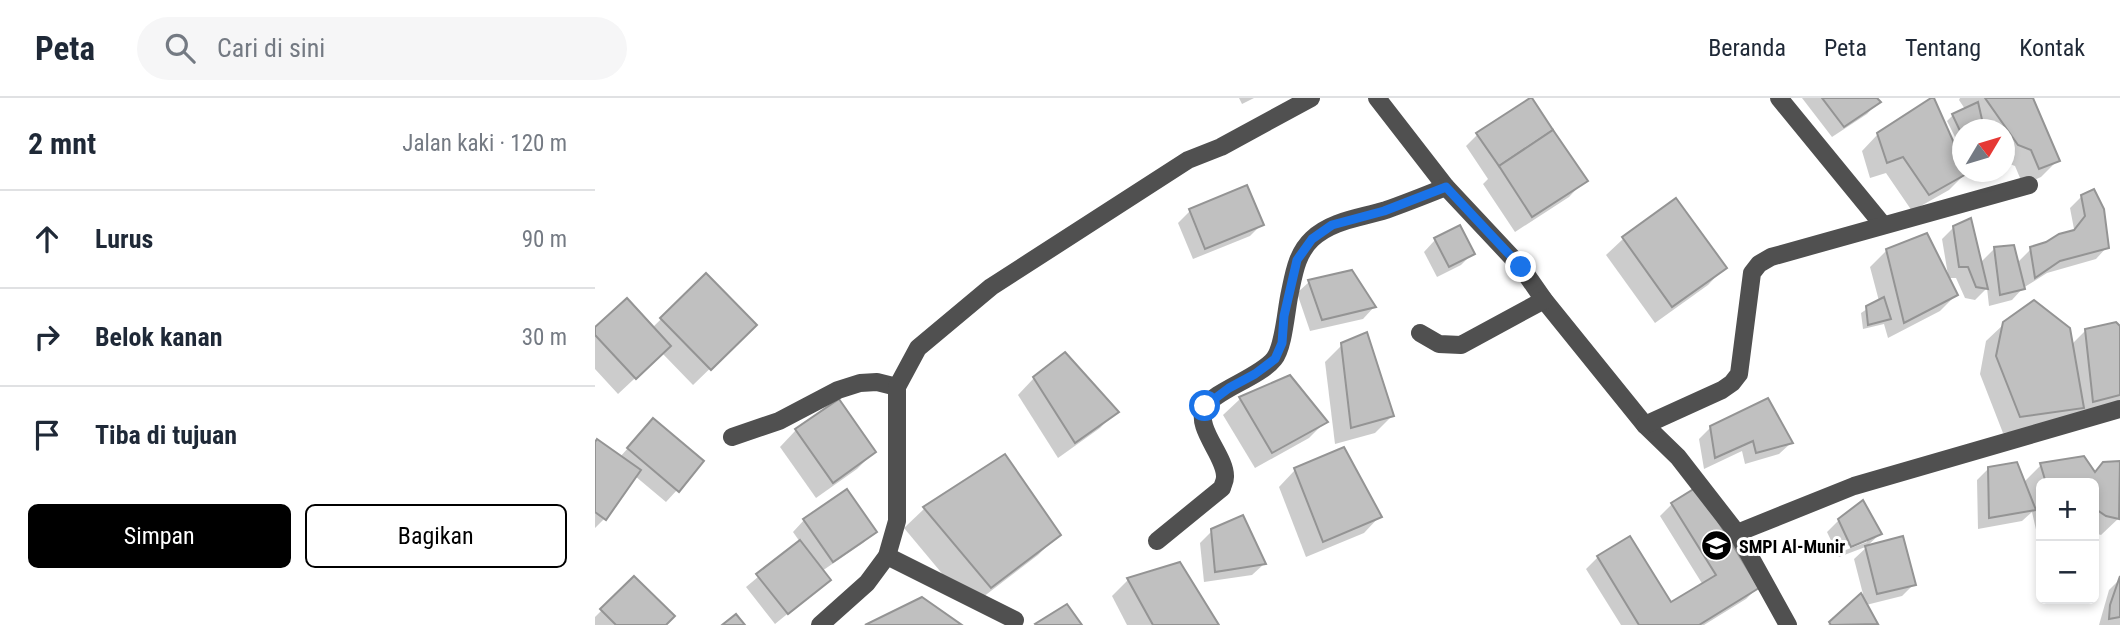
<!DOCTYPE html>
<html lang="id">
<head>
<meta charset="utf-8">
<style>
	body { margin:0; font-family:"Roboto Condensed",sans-serif; background:#f6f6f7; color:#1f2937 }
	.controls { position:absolute; right:21px; bottom:21px; display:grid; overflow:hidden; border-radius:10px; box-shadow:0 4px 10px #0003 }
	.controls button { width:63px; height:63px; display:grid; place-items:center; padding:0; border:0; border-bottom:2px solid #e0e1e3; background:#fff; color:#1f2937; font:35px sans-serif }
	.compass { position:absolute; left:1357px; top:21px; width:63px; height:63px; border-radius:50%; background:#fff; box-shadow:0 4px 10px #0003; rotate:52deg }
	.stop { position:absolute; width:21px; height:21px; margin:-16px; border:5px solid #1a73e8; border-radius:50%; background:#fff }
	.stop.end { background:#1a73e8; border-color:#fff; box-shadow:0 2px 7px #0008 }
	.list { margin:0; padding:0; list-style:none }
	h2 { display:flex; justify-content:space-between; align-items:center; height:91px; margin:0; padding:0 28px; font-size:30px }
	h2 small { font-size:23px; font-weight:400; color:#747a83 }
	.list li { display:grid; grid-template-columns:46px 1fr auto; gap:21px; align-items:center; box-sizing:border-box; height:98px; padding:0 28px; border-top:2px solid #e0e1e3 }
	.list b { display:block; font-size:26px; white-space:nowrap }
	.list em { font-size:23px; font-style:normal; color:#747a83 }
	.actions { display:flex; gap:14px; padding:21px 28px }
	.actions a { flex:1; padding:16px 0; border:2px solid #000; border-radius:10px; text-align:center; font-size:24px; color:#000 }
	.actions .main { background:#000; color:#fff }
	.icon { flex:none; width:38px; height:38px; fill:none; stroke:currentColor; stroke-width:2; stroke-linecap:round; stroke-linejoin:round }
	.map { position:relative; flex:none; width:1525px; height:527px; overflow:hidden }
	header { display:flex; align-items:center; gap:42px; box-sizing:border-box; height:98px; padding:0 35px; background:#fff; border-bottom:2px solid #e0e1e3 }
	header strong { font-size:33px }
	nav { display:flex; gap:38px; margin-inline-start:auto; font-size:24px }
	.search { width:490px; height:63px; background:#f6f6f7; display:flex; align-items:center; gap:18px; box-sizing:border-box; padding:0 24px; border-radius:38px; color:#747a83; font-size:26px }
	main { display:flex }
	aside { flex:1; background:#fff }
	.map>svg:first-child { display:block }
	.shadow { fill:#0003; fill-rule:evenodd }
	.building { fill:#c0c0c0; stroke:#949494; stroke-width:2 }
	.lines { fill:none; stroke-linecap:round; stroke-linejoin:round }
	.minor { stroke:#505050; stroke-width:18 }
	.route { stroke:#1a73e8; stroke-width:9 }
	.labels { text-anchor:middle; dominant-baseline:central; stroke-width:6; stroke-linejoin:round; paint-order:stroke }
	.poi-label { font-size:18px; font-weight:bold; fill:#000; stroke:#fff; text-anchor:start }
</style>
</head>
<body>
<header>
<strong>Peta</strong>
<div class="search"><svg class="icon" aria-label="search" viewBox="0 0 24 24"><circle cx="10" cy="10" r="6"/><path d="M15 15l6 6"/></svg>Cari di sini</div>
<nav><a>Beranda</a><a>Peta</a><a>Tentang</a><a>Kontak</a></nav>
</header>
<main>
<aside>
<h2>2 mnt<small>Jalan kaki · 120 m</small></h2>
<ul class="list">
<li><svg class="icon" aria-label="ahead" viewBox="0 0 24 24"><path d="M12 20V5M6 11l6-6 6 6"/></svg><div><b>Lurus</b></div><em>90 m</em></li>
<li><svg class="icon" aria-label="right" viewBox="0 0 24 24"><path d="M7 20v-9h11M14 6l5 5-5 5"/></svg><div><b>Belok kanan</b></div><em>30 m</em></li>
<li><svg class="icon" aria-label="arrive" viewBox="0 0 24 24"><path d="M6 21V4h12l-3 4 3 4H6"/></svg><div><b>Tiba di tujuan</b></div></li>
</ul>
<div class="actions"><a class="main">Simpan</a><a>Bagikan</a></div>
</aside>
<div class="map">
<svg width="1525" height="527" viewBox="0 0 1525 527">
	<rect width="100%" height="100%" fill="#fff"/>
	<g class="shadow">
		<polygon points="644,0 659,0 647,6"/>
		<polygon points="1207,0 1279,0 1283,4 1272,16 1237,39"/>
		<polygon points="1365,0 1436,0 1463,62 1446,79 1428,87 1420,68 1409,64 1409,32 1384,32 1382,29 1367,32 1367,41 1363,45 1352,23 1358,17 1370,11 1364,2"/>
		<polygon points="1338,1 1367,67 1367,74 1371,75 1354,92 1317,113 1291,75 1275,80 1267,53 1283,36"/>
		<polygon points="882,37 990,82 974,99 920,134 888,86 893,81 871,48"/>
		<polygon points="651,89 667,126 655,138 598,161 583,125 595,113"/>
		<polygon points="1487,98 1512,149 1501,161 1452,175 1428,190 1417,202 1394,208 1392,190 1380,202 1370,200 1361,180 1353,180 1361,197 1345,213 1293,240 1289,226 1268,231 1266,215 1284,203 1275,169 1292,152 1353,177 1347,141 1359,129 1385,165 1399,151 1422,165 1436,151 1476,135 1479,131 1475,110"/>
		<polygon points="1080,103 1129,170 1113,187 1060,225 1011,157 1028,141"/>
		<polygon points="840,142 878,155 866,167 842,179 829,154"/>
		<polygon points="111,177 160,227 98,287 67,255 23,296 0,271 0,232 57,230"/>
		<polygon points="714,184 779,209 768,221 715,233 702,195"/>
		<polygon points="1409,226 1476,247 1491,232 1525,230 1525,309 1470,326 1408,335 1385,276 1391,243"/>
		<polygon points="747,247 797,318 780,335 740,346 730,264"/>
		<polygon points="694,279 731,323 714,340 660,370 628,317 645,301"/>
		<polygon points="439,280 521,313 505,330 463,360 423,297"/>
		<polygon points="58,322 82,392 71,404 40,378 10,420 0,430 0,345 25,359"/>
		<polygon points="1116,329 1196,345 1184,356 1150,366 1147,353 1109,371 1104,341"/>
		<polygon points="201,332 279,354 262,371 221,400 185,349"/>
		<polygon points="1525,365 1525,419 1506,437 1499,435 1499,385 1446,385 1446,444 1444,445 1437,414 1427,423 1383,431 1382,382 1394,370 1428,385 1446,367 1499,376 1509,366"/>
		<polygon points="700,372 785,418 769,435 711,459 684,389"/>
		<polygon points="1077,406 1162,490 1151,501 1109,527 1026,527 991,471 1003,459 1034,440 1075,507 1108,487 1065,418"/>
		<polygon points="330,410 463,437 443,457 375,509 309,430"/>
		<polygon points="209,422 279,434 268,445 227,473 234,482 180,526 151,489 205,444 198,434"/>
		<path d="M1244 422 1285 436 1271 449 1319 486 1307 498 1271 507 1279 527H1233L1268 496 1259 461 1273 448 1244 459 1232 434ZM1272 440V444L1248 453 1247 450Z"/>
		<polygon points="617,433 669,466 657,477 609,484 605,445"/>
		<polygon points="39,480 69,527 0,527 0,519"/>
		<polygon points="1525,481 1525,527 1504,527 1514,492"/>
		<polygon points="533,482 622,527 532,527 517,498"/>
	</g>
	<g class="building">
		<polygon points="935,0 937,0 958,32 904,68 881,35"/>
		<polygon points="1227,0 1282,0 1286,4 1249,29"/>
		<polygon points="1336,0 1339,0 1367,63 1367,74 1373,75 1334,97 1308,59 1292,65 1282,35"/>
		<polygon points="1390,0 1438,0 1465,63 1444,71 1436,52 1423,47"/>
		<polygon points="1383,4 1388,26 1381,32 1367,32 1367,37 1357,16"/>
		<polygon points="958,32 993,83 937,119 904,68"/>
		<polygon points="652,87 669,127 610,151 594,111"/>
		<polygon points="1499,91 1509,111 1514,150 1465,163 1440,180 1435,149 1451,144 1464,136 1479,132 1490,118 1486,97"/>
		<polygon points="1081,100 1132,170 1077,209 1027,139"/>
		<polygon points="1376,120 1393,191 1381,189 1373,169 1364,169 1358,128"/>
		<polygon points="865,127 880,156 854,169 839,140"/>
		<polygon points="1332,135 1363,197 1309,225 1291,151"/>
		<polygon points="1419,147 1430,191 1405,197 1399,149"/>
		<polygon points="757,172 781,209 727,222 713,182"/>
		<polygon points="111,175 162,227 116,272 65,220"/>
		<polygon points="1289,199 1296,221 1273,227 1271,208"/>
		<polygon points="32,200 76,248 41,281 0,237 0,229"/>
		<polygon points="1439,202 1475,230 1489,310 1425,319 1401,258 1408,224"/>
		<polygon points="1521,224 1525,228 1525,297 1498,304 1490,231"/>
		<polygon points="772,234 799,318 756,330 746,245"/>
		<polygon points="470,254 524,314 480,345 438,279"/>
		<polygon points="695,277 733,324 677,355 644,299"/>
		<polygon points="1173,300 1198,345 1161,355 1158,343 1120,360 1115,328"/>
		<polygon points="244,301 281,354 238,385 200,331"/>
		<polygon points="58,320 109,363 84,394 32,350"/>
		<polygon points="2,341 46,372 11,422 0,414 0,344"/>
		<polygon points="749,349 787,419 728,444 699,370"/>
		<polygon points="410,356 466,437 396,490 328,409"/>
		<polygon points="1489,358 1500,374 1508,364 1525,363 1524,421 1511,418 1499,410 1499,385 1451,385 1445,365"/>
		<polygon points="1422,364 1441,412 1394,420 1393,369"/>
		<polygon points="1102,389 1164,490 1104,527 1044,527 1002,458 1035,438 1076,504 1121,477 1076,405"/>
		<polygon points="252,391 282,434 238,464 208,421"/>
		<polygon points="1268,402 1287,436 1256,449 1243,421"/>
		<polygon points="648,417 671,466 620,474 616,431"/>
		<polygon points="1308,438 1321,487 1282,496 1270,448"/>
		<polygon points="205,442 236,482 193,516 161,476"/>
		<polygon points="585,464 624,527 558,527 532,480"/>
		<polygon points="39,478 80,518 71,527 21,527 5,511"/>
		<polygon points="1525,478 1525,519 1514,521 1515,507"/>
		<polygon points="1266,495 1283,526 1236,527 1234,524"/>
		<polygon points="327,499 367,527 270,527"/>
		<polygon points="472,506 487,527 441,527 440,526"/>
		<polygon points="141,516 150,527 127,527"/>
	</g>
	<g class="lines">
		<g class="minor">
			<polyline points="782,0 851,89 926,169 949,202 1050,327 1083,359 1142,435 1193,527"/>
			<polyline points="1184,0 1288,127"/>
			<polyline points="825,235 844,246 866,247 949,202"/>
			<polyline points="1050,327 1127,292 1137,285 1144,276 1157,175 1164,166 1176,159 1434,87"/>
			<polyline points="137,339 184,323 243,292 265,285 282,284 302,289"/>
			<polyline points="1142,435 1259,388 1525,311"/>
			<path d="M562 443 627 390C628 386 630 383 630 379 631 358 599 330 610 309 619 293 665 279 679 261 689 249 691 211 695 194 699 175 702 155 717 141 737 122 766 120 791 112 811 105 831 97 851 89"/>
			<polyline points="292,458 420,522"/>
			<polyline points="225,527 272,485 292,458 302,423 302,289 323,250 396,189 593,62 626,49 716,0"/>
		</g>
	</g>
	<g class="lines">
		<polyline class="route" points="610,308 634,290 660,276 680,261 687,245 689,218 702,162 717,141 737,127 789,113 851,89 926,169"/>
	</g>
	<defs>
		<symbol id="school-disc" viewBox="-11 -11 22 22"><circle r="9.5" fill="#000" stroke="#fff"/><path d="M0-5L7-2L0 1L-7-2ZM-4 1L0 2.5L4 1V4Q0 6-4 4Z" fill="#fff"/></symbol>
	</defs>
	<g fill-rule="evenodd">
		<use href="#school-disc" x="1104" y="430" width="35" height="35"/>
	</g>
	<g class="labels">
		<g class="poi-label">
			<text x="1144" y="448">SMPI Al-Munir</text>
		</g>
	</g>
</svg>
<div class="controls">
<button>+</button>
<button>−</button>
</div>
<svg class="compass" viewBox="-18 -18 36 36"><path d="M0-13l5 13h-10z" fill="#e53935"/><path d="M0 13l5-13h-10z" fill="#747a83"/></svg>
<div class="stop" style="left:610px;top:308px"></div>
<div class="stop end" style="left:926px;top:169px"></div>
</div>
</main>
</body>
</html>
